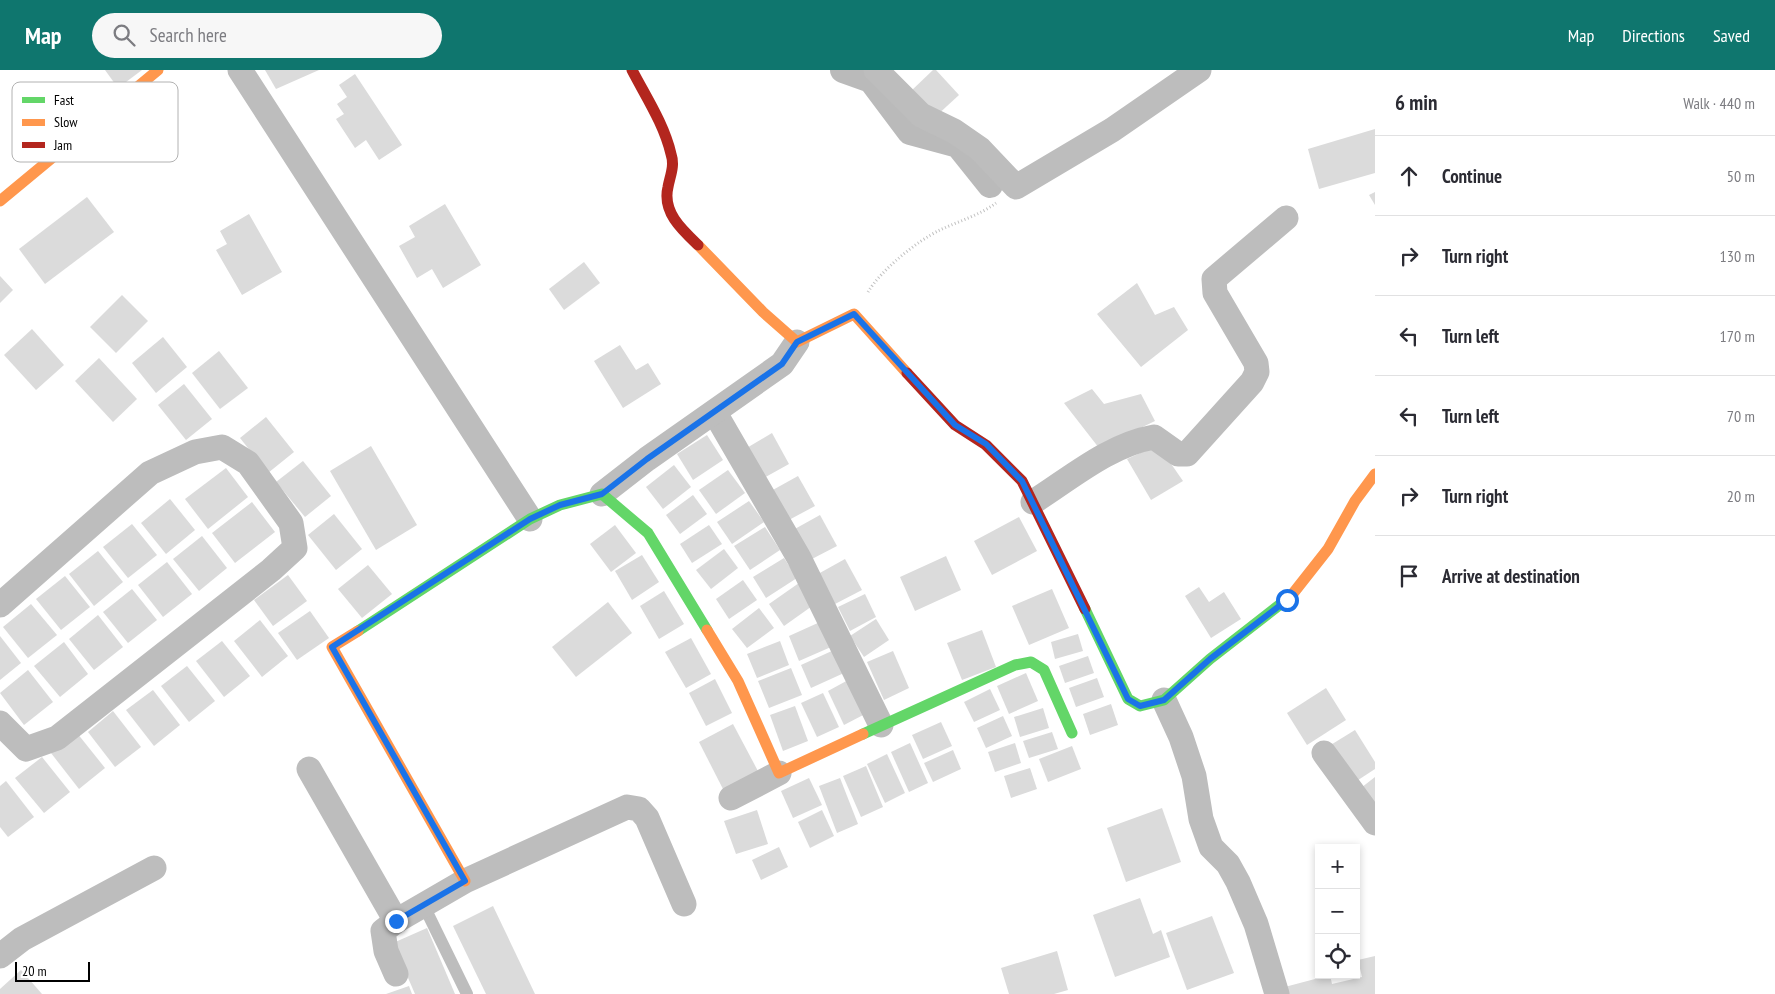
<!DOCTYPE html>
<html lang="en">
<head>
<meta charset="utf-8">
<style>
	body { margin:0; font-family:"PT Sans Narrow",sans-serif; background:#f7f7f7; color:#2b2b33 }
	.controls { position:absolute; right:15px; bottom:15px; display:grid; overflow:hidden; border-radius:0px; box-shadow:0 2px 8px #0003 }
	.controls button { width:45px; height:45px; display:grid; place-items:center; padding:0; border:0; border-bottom:1px solid #e1e1e2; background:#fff; color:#2b2b33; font:25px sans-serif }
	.scale { position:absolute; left:15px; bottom:12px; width:75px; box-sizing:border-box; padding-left:5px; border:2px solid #000; border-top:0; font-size:14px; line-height:18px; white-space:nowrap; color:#000; -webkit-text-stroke:4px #fff; paint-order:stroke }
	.stop { position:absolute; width:15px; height:15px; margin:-11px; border:4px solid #1a73e8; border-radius:50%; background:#fff }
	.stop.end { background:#1a73e8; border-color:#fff; box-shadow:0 1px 5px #0008 }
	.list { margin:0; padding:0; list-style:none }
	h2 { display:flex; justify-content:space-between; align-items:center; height:65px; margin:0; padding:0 20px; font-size:21px }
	h2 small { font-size:16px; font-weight:400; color:#7c7c81 }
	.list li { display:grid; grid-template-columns:32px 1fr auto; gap:15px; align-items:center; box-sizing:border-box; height:80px; padding:0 20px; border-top:1px solid #e1e1e2 }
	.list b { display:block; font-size:19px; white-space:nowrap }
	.list em { font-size:16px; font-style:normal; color:#7c7c81 }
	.icon { flex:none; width:28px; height:28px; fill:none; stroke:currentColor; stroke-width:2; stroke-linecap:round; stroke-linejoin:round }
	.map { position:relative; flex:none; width:1375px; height:924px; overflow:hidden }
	header { display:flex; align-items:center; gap:30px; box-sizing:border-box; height:70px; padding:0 25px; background:#0f766e; color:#fff }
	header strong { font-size:24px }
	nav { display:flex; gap:28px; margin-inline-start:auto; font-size:18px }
	.search { width:350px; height:45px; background:#f7f7f7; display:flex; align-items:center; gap:12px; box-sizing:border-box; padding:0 18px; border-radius:28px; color:#7c7c81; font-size:19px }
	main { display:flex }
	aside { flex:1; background:#fff }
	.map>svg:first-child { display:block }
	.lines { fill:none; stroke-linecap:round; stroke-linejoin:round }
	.canal { stroke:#bababa; stroke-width:26 }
	.building { fill:#dbdbdb }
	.path { stroke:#c2c2c2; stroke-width:3; stroke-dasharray:1 2.5; stroke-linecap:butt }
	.lane { stroke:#bdbdbd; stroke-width:12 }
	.street { stroke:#bdbdbd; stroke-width:25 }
	.fast { stroke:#63d668; stroke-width:11 }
	.slow { stroke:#ff974d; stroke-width:11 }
	.jam { stroke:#b3261e; stroke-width:11 }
	.route { stroke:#1a73e8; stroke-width:6 }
	.key { fill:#fff; stroke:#b2b2b2; stroke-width:1 }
	.key-label { font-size:14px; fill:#000 }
</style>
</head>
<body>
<header>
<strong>Map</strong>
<div class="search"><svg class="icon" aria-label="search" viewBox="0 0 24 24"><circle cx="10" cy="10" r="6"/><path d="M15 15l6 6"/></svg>Search here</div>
<nav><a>Map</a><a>Directions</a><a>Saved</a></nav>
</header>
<main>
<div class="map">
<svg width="1375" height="924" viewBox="0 0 1375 924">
	<rect width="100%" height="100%" fill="#fff"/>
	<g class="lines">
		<polyline class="canal" points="843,0 871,10 910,62 958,75 990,115"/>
	</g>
	<g class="building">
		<polygon points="105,0 142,0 118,18"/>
		<polygon points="265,0 319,0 276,19"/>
		<polygon points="933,0 936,0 959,25 934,48 910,22"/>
		<polygon points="355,4 402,75 379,90 366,70 355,78 336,49 344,44 337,34 347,27 339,15"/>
		<polygon points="1375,59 1375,103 1319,119 1308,79"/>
		<polygon points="1375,122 1375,135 1369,125"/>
		<polygon points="87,127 114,162 45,214 19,179"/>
		<polygon points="445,134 481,195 443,218 432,199 417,208 399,176 415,167 409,156"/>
		<polygon points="249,144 282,202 242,225 216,180 227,174 220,161"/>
		<polygon points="584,192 600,213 564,240 549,219"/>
		<polygon points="0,206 13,220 0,233"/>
		<polygon points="1137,213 1155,245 1174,237 1188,260 1141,297 1097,244"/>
		<polygon points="122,225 148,251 116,283 90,257"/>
		<polygon points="32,259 64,295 36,320 4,285"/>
		<polygon points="163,267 187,297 156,323 132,293"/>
		<polygon points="620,275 636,300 648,293 661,314 623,338 594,291"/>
		<polygon points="219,281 248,318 220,339 192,303"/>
		<polygon points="99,288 137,329 113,352 75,311"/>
		<polygon points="184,314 212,349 186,370 158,335"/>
		<polygon points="1092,319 1104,334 1141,324 1155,351 1099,378 1064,333"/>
		<polygon points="266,347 294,382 268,403 240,368"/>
		<polygon points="772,363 789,394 762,409 745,379"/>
		<polygon points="707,365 723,390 693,410 677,384"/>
		<polygon points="1158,375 1183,411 1151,430 1127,389"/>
		<polygon points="371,376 417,455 376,480 330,401"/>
		<polygon points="303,391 331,426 305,447 276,412"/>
		<polygon points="674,395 691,417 663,439 646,417"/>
		<polygon points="226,398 248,427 208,459 185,429"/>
		<polygon points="728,400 745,423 716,444 699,420"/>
		<polygon points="798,406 815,436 787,451 771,421"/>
		<polygon points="693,425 707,444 680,464 666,445"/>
		<polygon points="170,429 195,460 166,484 141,453"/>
		<polygon points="749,431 764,452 732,474 717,452"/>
		<polygon points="252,432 275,462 235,493 212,463"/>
		<polygon points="334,444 362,479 336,500 308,465"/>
		<polygon points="820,445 837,476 810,490 793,460"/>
		<polygon points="1019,447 1037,481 992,505 974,471"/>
		<polygon points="132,454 157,485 128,508 103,477"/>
		<polygon points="615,455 636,483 611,502 590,474"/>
		<polygon points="709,455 722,474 692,493 680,474"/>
		<polygon points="765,457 780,480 750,500 734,476"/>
		<polygon points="202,466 227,498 199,521 173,489"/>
		<polygon points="724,479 738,498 711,519 696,500"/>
		<polygon points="98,481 123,512 94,536 69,504"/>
		<polygon points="642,485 659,512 632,530 615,501"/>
		<polygon points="946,486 961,520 915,541 900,507"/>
		<polygon points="784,488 797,508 766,528 753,507"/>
		<polygon points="845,489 862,520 835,534 818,504"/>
		<polygon points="167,492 192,524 163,547 138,515"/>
		<polygon points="368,495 392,524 362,548 338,519"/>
		<polygon points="288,505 307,531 273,556 254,530"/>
		<polygon points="65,506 90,537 61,560 36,529"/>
		<polygon points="743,510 757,530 729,549 716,529"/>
		<polygon points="799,513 815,534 784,556 769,534"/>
		<polygon points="1199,517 1209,532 1224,522 1241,549 1211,568 1185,526"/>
		<polygon points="132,519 157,550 128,573 103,542"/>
		<polygon points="1052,519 1069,558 1029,575 1012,536"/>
		<polygon points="664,521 684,554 659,569 640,536"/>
		<polygon points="865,524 876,547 850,561 838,537"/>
		<polygon points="608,532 632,563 576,607 552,577"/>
		<polygon points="31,534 57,565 28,588 3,557"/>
		<polygon points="759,538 774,558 747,578 732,559"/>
		<polygon points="310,541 329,568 297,590 278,563"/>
		<polygon points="98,545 123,577 94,600 69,569"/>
		<polygon points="876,549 889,570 864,587 850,566"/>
		<polygon points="260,550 288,586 262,607 234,571"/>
		<polygon points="820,552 831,577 799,591 789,566"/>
		<polygon points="982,560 996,597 962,610 947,573"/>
		<polygon points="1078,564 1083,581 1055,589 1051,572"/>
		<polygon points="0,566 21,593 0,610"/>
		<polygon points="691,568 711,604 686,618 665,582"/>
		<polygon points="222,571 250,606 224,627 196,591"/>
		<polygon points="780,571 789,595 757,608 747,584"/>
		<polygon points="64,572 88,604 60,627 34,596"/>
		<polygon points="834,580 844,603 811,618 801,595"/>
		<polygon points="893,581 909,618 884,630 867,592"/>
		<polygon points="1088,586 1094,603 1065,613 1059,596"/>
		<polygon points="187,596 215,631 189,652 161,616"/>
		<polygon points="791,598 802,625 769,638 758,611"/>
		<polygon points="28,600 53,632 24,655 0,623"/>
		<polygon points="1026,603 1038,631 1009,644 997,616"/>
		<polygon points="1097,608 1104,627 1076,637 1069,618"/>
		<polygon points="715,609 732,643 706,656 689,623"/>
		<polygon points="850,609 867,643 844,655 828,621"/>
		<polygon points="1326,618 1346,650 1307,675 1287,643"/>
		<polygon points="990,619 1000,640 974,652 964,632"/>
		<polygon points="153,620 180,655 154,676 126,640"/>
		<polygon points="823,623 839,657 817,667 801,633"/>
		<polygon points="1111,634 1118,655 1090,665 1083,644"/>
		<polygon points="795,636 808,671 783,681 770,645"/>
		<polygon points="1043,638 1049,658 1020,667 1014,647"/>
		<polygon points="113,641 141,677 115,697 88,662"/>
		<polygon points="1003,646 1012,666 986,678 977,658"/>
		<polygon points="941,652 952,676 923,689 912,665"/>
		<polygon points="733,654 759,703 724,721 699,672"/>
		<polygon points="1355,660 1375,692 1375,699 1352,714 1329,676"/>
		<polygon points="1052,662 1058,679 1029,688 1023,671"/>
		<polygon points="77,663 105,698 79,719 51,683"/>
		<polygon points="910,673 928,713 909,722 891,682"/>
		<polygon points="1015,673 1021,693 995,702 988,682"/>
		<polygon points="1072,676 1081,699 1048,712 1039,689"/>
		<polygon points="953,680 961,699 933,712 924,693"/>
		<polygon points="887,684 905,723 885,733 867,694"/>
		<polygon points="42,687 70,722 44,743 15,708"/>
		<polygon points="866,696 883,737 861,747 843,706"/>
		<polygon points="1030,698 1037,719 1011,728 1004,706"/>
		<polygon points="1375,707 1375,744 1357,721"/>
		<polygon points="809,708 822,735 793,748 781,721"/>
		<polygon points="840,708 858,754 837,763 819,716"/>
		<polygon points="6,711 34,747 8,767 0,757 0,716"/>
		<polygon points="1162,738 1181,792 1126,812 1107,758"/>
		<polygon points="757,740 768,774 736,784 724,751"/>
		<polygon points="822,740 834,766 810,778 798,752"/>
		<polygon points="779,777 788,797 761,810 752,790"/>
		<polygon points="1140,828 1153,864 1161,860 1170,887 1115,907 1093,845"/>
		<polygon points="493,836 535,924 486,924 453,856"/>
		<polygon points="1212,846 1234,903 1187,920 1166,863"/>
		<polygon points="427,858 455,924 415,924 393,873"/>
		<polygon points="1057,881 1068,920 1054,924 1009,924 1001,898"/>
		<polygon points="1375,886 1375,924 1282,924 1281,918 1330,905 1332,914 1362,907 1358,890"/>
		<polygon points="21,900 42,924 0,924 0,919"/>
		<polygon points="409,916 412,924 386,924"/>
	</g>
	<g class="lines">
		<path class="path" d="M868 222C881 200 917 171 940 160 959 151 980 145 996 133"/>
		<polyline class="lane" points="424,836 467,924"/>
		<g class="street">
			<polyline points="240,0 530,449"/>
			<polyline points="876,0 921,45 954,61 980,79 1016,117 1112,60 1199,0"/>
			<polyline points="715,343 799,488 881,655"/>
			<polyline points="602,424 647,389 782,294 797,272"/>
			<path d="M1033 432C1071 408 1109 375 1154 367L1178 384H1187L1252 312 1257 302 1256 293 1215 223 1214 209 1286 148"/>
			<polyline points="0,535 150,403 195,382 222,377 248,393 291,453 295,478 271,500 57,668 26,679 0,653"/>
			<polyline points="1164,630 1181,667 1194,706 1201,749 1211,777 1228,794 1238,812 1256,854 1277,924"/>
			<polyline points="1324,683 1375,753"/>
			<polyline points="309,699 396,851"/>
			<polyline points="731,728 779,703"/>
			<polyline points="0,886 22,869 154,798"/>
			<polyline points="396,904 386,881 383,861 396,851 465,811 627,737 639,739 647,748 684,834"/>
		</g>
		<g class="fast">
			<polyline points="1085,539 1128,629 1140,636 1164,630 1210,589 1291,526"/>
			<polyline points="358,561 530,449 560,435 602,424 648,463 707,560"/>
			<polyline points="863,664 1015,595 1031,592 1044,600 1072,663"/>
		</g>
		<g class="slow">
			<polyline points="0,131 158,0"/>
			<polyline points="698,175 763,242 797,272 854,244 907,303"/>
			<polyline points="1291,526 1328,479 1355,431 1375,404"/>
			<polyline points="707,560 738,611 779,703 863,664"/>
			<polyline points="358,561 332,577 465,811"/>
		</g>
		<g class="jam">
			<path d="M632 0C646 27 664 54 671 84 675 96 670 106 668 117 662 142 682 160 698 175"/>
			<polyline points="907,303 955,355 986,375 1022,411 1085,539"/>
		</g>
	</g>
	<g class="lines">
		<polyline class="route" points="396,851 465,811 332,577 530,449 560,435 602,424 647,389 782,294 797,272 854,244 955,355 986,374 1022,411 1128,629 1140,636 1164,630 1210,589 1287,530"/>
	</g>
	<rect x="12" y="12" width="166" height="80" rx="8" class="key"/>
	<rect x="22" y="27" width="23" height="6" fill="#63d668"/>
	<rect x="22" y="49" width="23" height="7" fill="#ff974d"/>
	<rect x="22" y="72" width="23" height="6" fill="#b3261e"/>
	<g class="key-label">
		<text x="54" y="35">Fast</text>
		<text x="54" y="57">Slow</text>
		<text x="54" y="80">Jam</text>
	</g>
</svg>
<div class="controls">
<button>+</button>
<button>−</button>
<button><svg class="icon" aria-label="locate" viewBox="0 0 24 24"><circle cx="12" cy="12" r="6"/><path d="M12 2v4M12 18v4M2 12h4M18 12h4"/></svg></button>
</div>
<div class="scale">20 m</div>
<div class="stop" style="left:1287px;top:530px"></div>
<div class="stop end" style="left:396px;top:851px"></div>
</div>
<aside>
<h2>6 min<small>Walk · 440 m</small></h2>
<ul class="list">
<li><svg class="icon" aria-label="ahead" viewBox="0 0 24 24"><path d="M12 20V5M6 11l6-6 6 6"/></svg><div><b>Continue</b></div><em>50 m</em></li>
<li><svg class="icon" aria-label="right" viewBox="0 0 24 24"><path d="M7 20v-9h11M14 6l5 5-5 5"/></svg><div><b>Turn right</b></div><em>130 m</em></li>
<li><svg class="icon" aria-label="left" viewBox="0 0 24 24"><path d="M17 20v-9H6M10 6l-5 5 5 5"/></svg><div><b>Turn left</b></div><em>170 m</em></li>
<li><svg class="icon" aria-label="left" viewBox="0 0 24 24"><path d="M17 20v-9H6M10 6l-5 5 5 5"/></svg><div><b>Turn left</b></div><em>70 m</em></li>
<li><svg class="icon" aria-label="right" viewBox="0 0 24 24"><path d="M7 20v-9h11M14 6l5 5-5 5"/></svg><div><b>Turn right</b></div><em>20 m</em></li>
<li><svg class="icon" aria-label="arrive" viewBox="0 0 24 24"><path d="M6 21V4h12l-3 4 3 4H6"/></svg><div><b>Arrive at destination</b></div></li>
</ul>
</aside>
</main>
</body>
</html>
